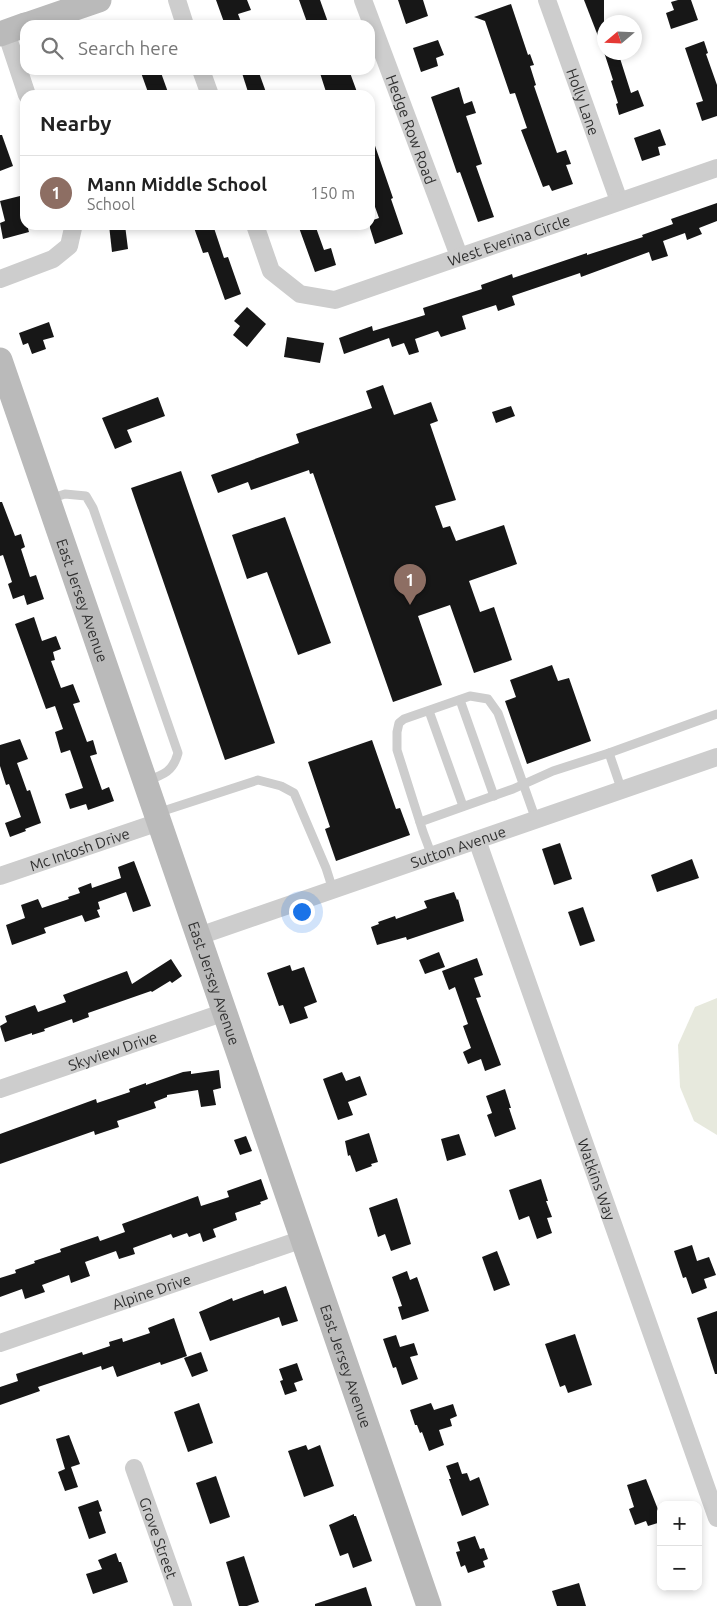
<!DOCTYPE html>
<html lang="en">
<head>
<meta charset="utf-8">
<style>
	body { margin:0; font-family:Ubuntu,sans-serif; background:#f6f6f6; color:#222 }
	.controls { position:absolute; right:15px; bottom:15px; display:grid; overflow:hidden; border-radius:10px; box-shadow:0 2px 8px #0003 }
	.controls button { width:45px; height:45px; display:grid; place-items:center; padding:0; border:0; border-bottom:1px solid #e0e0e0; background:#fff; color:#222; font:25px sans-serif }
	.compass { position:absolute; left:597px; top:15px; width:45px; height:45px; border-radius:50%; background:#fff; box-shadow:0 2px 8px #0003; rotate:251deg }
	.you { position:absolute; left:301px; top:911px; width:18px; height:18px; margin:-12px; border:4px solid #fff; border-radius:50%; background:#1a73e8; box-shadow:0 0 0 8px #1a73e833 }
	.badge { display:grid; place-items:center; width:32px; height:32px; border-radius:50%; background:#111827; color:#fff; font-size:16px; font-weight:700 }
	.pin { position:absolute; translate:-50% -41px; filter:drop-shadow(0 1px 2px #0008) }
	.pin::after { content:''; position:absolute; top:26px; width:18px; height:15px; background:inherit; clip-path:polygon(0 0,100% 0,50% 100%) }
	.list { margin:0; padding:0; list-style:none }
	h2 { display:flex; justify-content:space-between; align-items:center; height:65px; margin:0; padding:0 20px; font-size:21px }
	h2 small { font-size:16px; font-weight:400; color:#767676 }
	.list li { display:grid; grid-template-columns:32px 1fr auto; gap:15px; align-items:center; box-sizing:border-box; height:75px; padding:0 20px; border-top:1px solid #e0e0e0 }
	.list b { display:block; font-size:19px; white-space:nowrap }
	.list p { margin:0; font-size:16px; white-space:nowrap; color:#767676 }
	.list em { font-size:16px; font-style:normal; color:#767676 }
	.icon { flex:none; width:28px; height:28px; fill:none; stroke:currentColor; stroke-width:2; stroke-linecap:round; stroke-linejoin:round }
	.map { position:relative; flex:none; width:717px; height:1606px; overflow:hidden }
	.search { position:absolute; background:#fff; box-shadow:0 2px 8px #0003; left:20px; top:20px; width:355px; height:55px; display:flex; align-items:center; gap:12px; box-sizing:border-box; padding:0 18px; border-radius:15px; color:#767676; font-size:19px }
	.panel { position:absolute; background:#fff; box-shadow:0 2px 8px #0003; left:20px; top:90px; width:355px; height:140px; border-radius:15px }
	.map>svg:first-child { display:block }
	.green { fill:#e7e9dd }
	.building { fill:#171717 }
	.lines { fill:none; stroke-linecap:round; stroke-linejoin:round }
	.lane { stroke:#cdcdcd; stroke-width:9 }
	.street { stroke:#cdcdcd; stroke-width:18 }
	.secondary { stroke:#bababa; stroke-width:25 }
	.labels { text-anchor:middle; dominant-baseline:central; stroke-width:5; stroke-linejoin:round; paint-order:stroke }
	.street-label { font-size:15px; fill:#303030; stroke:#fff }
</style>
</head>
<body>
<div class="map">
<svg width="717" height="1606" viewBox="0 0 717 1606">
	<rect width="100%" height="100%" fill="#fff"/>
	<polygon class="green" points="717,998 717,1135 694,1121 680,1087 678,1045 695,1007"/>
	<g class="building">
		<polygon points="216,0 247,0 251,10 238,14 241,22 231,25 225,25"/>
		<polygon points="299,0 320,0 329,25 308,25"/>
		<polygon points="398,0 423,0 428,16 406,24"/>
		<polygon points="584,0 604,0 604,49 603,49"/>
		<polygon points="678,0 691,0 698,20 671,29 666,13 674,10 671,2"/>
		<polygon points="511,4 528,55 530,54 534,65 530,66 536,85 534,86 557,153 566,150 571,164 566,165 573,184 552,191 549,185 543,187 521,130 527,128 515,93 510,94 485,21 474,17"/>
		<polygon points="438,40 444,55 436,58 438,66 421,72 413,48"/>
		<polygon points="704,41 708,53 706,54 717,85 717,116 702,121 696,103 703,101 685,48"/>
		<polygon points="604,52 618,52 631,93 638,90 644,106 619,115 616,104 618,103 611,81 613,80"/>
		<polygon points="140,70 160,70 169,95 149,95"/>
		<polygon points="241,70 258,70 267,95 249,95"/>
		<polygon points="319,70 349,70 357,92 349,95 340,95 338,91 327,95"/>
		<polygon points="459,87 464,104 472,101 476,113 466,116 482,164 476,166 494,217 478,222 460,172 457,173 431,97"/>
		<polygon points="660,129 666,145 658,147 660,155 642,161 634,138"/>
		<polygon points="0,135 2,135 13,166 0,171"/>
		<polygon points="372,137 393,198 391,199 403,234 375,244 370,228 370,221 379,218 370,193 370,138"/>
		<polygon points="20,196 25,217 25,225 27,225 29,232 3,239 0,223 5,221 0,201"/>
		<polygon points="717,203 717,221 699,228 702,234 687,240 685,233 663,241 668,256 652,261 649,252 581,277 580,273 512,296 515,305 498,311 496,305 462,316 466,329 441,337 438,331 415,339 419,352 409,355 404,343 392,347 389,338 344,354 339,338 372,326 373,331 425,315 423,308 482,289 481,285 512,274 513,278 587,253 587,255 643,237 642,235 673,224 671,219"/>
		<polygon points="109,225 125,225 128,249 112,252"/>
		<polygon points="193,225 213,225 224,258 228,257 241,294 225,300 208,252 203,253"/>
		<polygon points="298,225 315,225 324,250 331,248 336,265 315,272"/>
		<polygon points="247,307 266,324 247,347 233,335 240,326 234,321"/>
		<polygon points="49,322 54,337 43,340 46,349 32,354 28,343 23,345 19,333"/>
		<polygon points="287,337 324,343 320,363 284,357"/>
		<polygon points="383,385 394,415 431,402 438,421 430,424 456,500 435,506 443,528 450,526 456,541 504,525 517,564 469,581 480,612 494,607 512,660 474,673 450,605 418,616 442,685 393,702 313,473 310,474 309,470 251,490 248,482 218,493 211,475 299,443 296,434 372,408 366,391"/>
		<polygon points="158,397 165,416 127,430 132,442 115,449 102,418"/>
		<polygon points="511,406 515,416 496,423 492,412"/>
		<polygon points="181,471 275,743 225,760 131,488"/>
		<polygon points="0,502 2,502 15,536 21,534 25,547 21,549 30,577 36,575 44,599 27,605 24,595 13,599 8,584 12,582 3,555 0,556"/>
		<polygon points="285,517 331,643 298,655 267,572 247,579 232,535"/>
		<polygon points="34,617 42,641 56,636 61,649 53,652 55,660 51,661 61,688 73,684 80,702 73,704 87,742 93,740 97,754 90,756 102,790 109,787 114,801 88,810 86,804 70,809 65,794 83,788 70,750 61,753 55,732 63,729 55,706 46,709 15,624"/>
		<polygon points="552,665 558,681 569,678 591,741 527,764 505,701 516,697 510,680"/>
		<polygon points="20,739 28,759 17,763 27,791 30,790 41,823 25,829 26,831 10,837 5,823 21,817 9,784 6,785 0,766 0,745"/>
		<polygon points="372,740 396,809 400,808 410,835 336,861 325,829 330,827 308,762"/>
		<polygon points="560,843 572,879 554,885 542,849"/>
		<polygon points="692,859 699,878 657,892 651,875"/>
		<polygon points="134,861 151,906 133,912 126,892 98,902 100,909 97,910 100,917 85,922 82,915 44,928 46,933 12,945 6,925 25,918 21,905 38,899 42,908 69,899 68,897 80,893 78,888 91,883 92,888 121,878 118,867"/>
		<polygon points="454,892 457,900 458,899 464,921 407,940 406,937 377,945 371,927 379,924 378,922 395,916 396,919 427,908 424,901"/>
		<polygon points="583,907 595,941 580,946 568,912"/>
		<polygon points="439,952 445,967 425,974 419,960"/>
		<polygon points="477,958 483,975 474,978 481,997 476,998 501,1065 485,1071 481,1059 468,1064 463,1052 471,1048 463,1026 468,1024 455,987 449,990 442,971"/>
		<polygon points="171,959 182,976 172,983 170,981 152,992 151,991 88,1013 89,1017 73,1023 72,1019 44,1029 45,1031 32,1035 32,1033 5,1042 0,1026 7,1022 5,1016 35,1005 38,1012 66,1002 63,995 127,971 132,984"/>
		<polygon points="290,965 292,971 304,967 317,1002 304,1007 308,1018 290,1024 283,1005 279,1006 267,973"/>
		<polygon points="219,1070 221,1088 213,1090 216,1105 201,1107 198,1090 167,1095 167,1097 154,1102 156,1108 117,1121 119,1127 95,1135 94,1131 0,1164 0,1134 96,1099 97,1103 130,1092 129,1089 146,1083 146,1085 183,1072 191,1071 191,1074"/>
		<polygon points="342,1072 346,1081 360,1076 367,1095 348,1102 353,1115 338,1120 323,1079"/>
		<polygon points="505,1089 511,1108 509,1108 516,1129 495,1137 487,1115 492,1113 486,1096"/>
		<polygon points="369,1133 378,1162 371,1164 372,1166 356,1172 350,1155 348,1156 345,1141"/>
		<polygon points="459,1134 466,1155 447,1161 441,1139"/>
		<polygon points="246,1136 252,1151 240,1155 234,1140"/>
		<polygon points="261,1179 268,1199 260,1202 261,1204 235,1213 237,1220 213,1229 216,1237 203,1242 200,1233 189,1237 187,1233 173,1238 171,1234 133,1248 135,1254 119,1259 116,1251 85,1262 90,1276 71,1283 69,1275 42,1285 45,1292 25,1299 22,1289 0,1297 0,1278 16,1273 15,1270 35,1263 34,1261 61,1252 60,1249 98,1236 100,1241 125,1232 122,1224 198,1196 201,1206 229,1197 227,1191"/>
		<polygon points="541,1179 548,1201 546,1201 552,1217 547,1218 552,1233 537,1239 529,1216 519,1220 509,1190"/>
		<polygon points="397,1198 411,1244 391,1251 385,1234 378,1237 369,1208"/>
		<polygon points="692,1245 697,1261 709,1257 716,1275 704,1279 707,1288 692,1294 686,1277 683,1278 674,1251"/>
		<polygon points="497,1251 510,1285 494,1291 482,1257"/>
		<polygon points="407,1271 410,1280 417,1277 429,1311 402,1320 398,1307 402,1306 392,1277"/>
		<polygon points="286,1286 298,1321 282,1326 279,1317 210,1341 199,1312 232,1298 233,1301 263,1290 264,1294"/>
		<polygon points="717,1311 717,1374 715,1374 697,1318"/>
		<polygon points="174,1318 187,1356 161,1365 160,1362 117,1377 113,1366 102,1370 101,1366 38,1387 40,1391 0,1405 0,1387 18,1381 16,1374 82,1352 83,1355 110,1346 109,1342 122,1338 123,1342 150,1333 148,1328"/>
		<polygon points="575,1334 592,1385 568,1393 565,1385 560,1387 545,1344"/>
		<polygon points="396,1335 400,1347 414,1343 418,1355 410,1357 418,1379 402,1385 396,1367 393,1368 383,1339"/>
		<polygon points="201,1352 208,1371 192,1377 184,1358"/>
		<polygon points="297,1363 303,1380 294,1383 297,1391 285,1395 280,1381 283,1380 279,1369"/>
		<polygon points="199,1403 213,1443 188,1452 174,1412"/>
		<polygon points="431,1403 434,1410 453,1404 457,1416 450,1419 452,1426 439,1430 444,1445 429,1451 422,1432 420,1433 417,1425 415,1425 410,1410"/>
		<polygon points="69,1435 80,1464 71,1467 78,1487 65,1491 58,1472 65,1469 56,1439"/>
		<polygon points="306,1445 308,1450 320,1445 334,1486 304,1497 288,1451"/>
		<polygon points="458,1462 462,1474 467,1473 470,1481 479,1477 489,1505 462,1516 449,1479 451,1479 446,1466"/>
		<polygon points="216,1476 230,1517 210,1524 196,1483"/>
		<polygon points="646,1479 661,1517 661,1522 648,1526 646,1521 635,1525 629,1509 634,1507 627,1485"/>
		<polygon points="98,1500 102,1511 99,1512 106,1533 89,1539 78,1507"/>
		<polygon points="354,1514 354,1516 356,1516 372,1561 353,1568 348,1553 340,1556 329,1525"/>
		<polygon points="475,1536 480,1549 484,1548 488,1559 483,1561 485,1567 468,1573 465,1565 461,1567 456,1552 460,1551 457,1542"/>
		<polygon points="116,1553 119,1562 121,1562 128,1582 93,1594 86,1574 102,1569 98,1560"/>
		<polygon points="244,1556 259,1602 247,1606 239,1606 226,1562"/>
		<polygon points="579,1583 586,1606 557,1606 552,1591"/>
		<polygon points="366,1587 372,1606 315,1606 315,1604"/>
	</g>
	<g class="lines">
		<g class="lane">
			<path d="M49 499 65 494 86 496 93 508 178 753C173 772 163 775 146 781"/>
			<polyline points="460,700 494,796"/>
			<polyline points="429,711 463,806"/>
			<polyline points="609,753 622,791"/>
			<polyline points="157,813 258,780 281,786 294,793 326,868 333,890"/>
			<polyline points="420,822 513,789 553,771 609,753 717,714"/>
			<polyline points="432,856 423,832 397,750 397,732 399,723 404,719 470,696 488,699 498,713 536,820"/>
		</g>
		<g class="street">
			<polyline points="177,0 185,25"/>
			<path id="s1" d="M363 0 459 256"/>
			<path id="s2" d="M547 0 619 201"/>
			<polyline points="6,32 27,95"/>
			<polyline points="201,70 210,95"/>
			<path id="s3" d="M255 225 271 271 300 294 335 300 717 168"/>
			<polyline points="0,279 53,259 69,246 73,228 72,225"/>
			<path id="s4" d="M477 840 717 1518"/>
			<path id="s5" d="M0 876 159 822"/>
			<path id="s6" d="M199 936 717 757"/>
			<path id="s7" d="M0 1089 225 1012"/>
			<path id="s8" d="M0 1343 303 1239"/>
			<path id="s9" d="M134 1468 183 1606"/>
		</g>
		<g class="secondary">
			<polyline points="26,25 99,0"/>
			<polyline points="0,34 25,25"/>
			<path id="s10" d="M0 360 429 1606"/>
		</g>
	</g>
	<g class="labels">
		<g class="street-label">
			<text stroke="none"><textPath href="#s2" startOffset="108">Holly Lane</textPath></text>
			<text stroke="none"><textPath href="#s1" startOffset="138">Hedge Row Road</textPath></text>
			<text stroke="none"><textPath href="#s3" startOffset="305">West Everina Circle</textPath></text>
			<text stroke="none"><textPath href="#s10" startOffset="254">East Jersey Avenue</textPath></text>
			<text stroke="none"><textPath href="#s6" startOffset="274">Sutton Avenue</textPath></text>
			<text stroke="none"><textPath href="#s5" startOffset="84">Mc Intosh Drive</textPath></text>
			<text stroke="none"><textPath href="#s10" startOffset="659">East Jersey Avenue</textPath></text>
			<text stroke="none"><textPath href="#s7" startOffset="119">Skyview Drive</textPath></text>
			<text stroke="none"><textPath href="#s4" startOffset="360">Watkins Way</textPath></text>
			<text stroke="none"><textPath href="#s8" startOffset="160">Alpine Drive</textPath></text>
			<text stroke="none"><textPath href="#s10" startOffset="1064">East Jersey Avenue</textPath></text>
			<text stroke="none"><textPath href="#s9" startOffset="74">Grove Street</textPath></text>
		</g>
	</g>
</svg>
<div class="controls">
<button>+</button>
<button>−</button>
</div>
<svg class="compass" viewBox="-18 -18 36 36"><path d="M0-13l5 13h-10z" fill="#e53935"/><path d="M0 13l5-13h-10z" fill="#767676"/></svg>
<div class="you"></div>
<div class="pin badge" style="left:410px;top:605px;background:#8d6e63">1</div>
<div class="search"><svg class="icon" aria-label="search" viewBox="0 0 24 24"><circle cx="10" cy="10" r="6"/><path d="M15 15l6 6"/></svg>Search here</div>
<section class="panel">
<h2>Nearby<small></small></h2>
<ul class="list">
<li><span class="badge" style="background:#8d6e63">1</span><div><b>Mann Middle School</b><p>School</p></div><em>150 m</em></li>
</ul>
</section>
</div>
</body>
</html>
